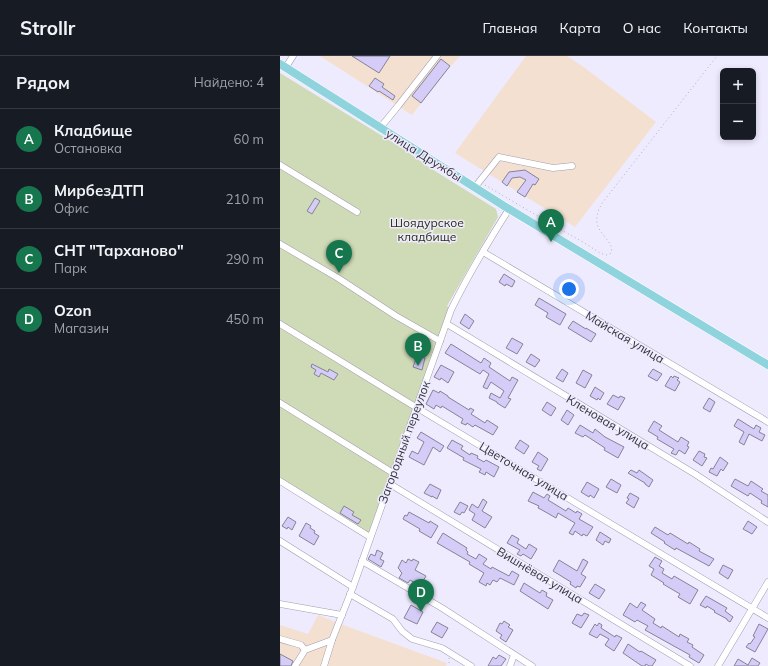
<!DOCTYPE html>
<html lang="ru">
<head>
<meta charset="utf-8">
<style>
	body { margin:0; font-family:Mulish,sans-serif; background:#20242c; color:#f1f3f6 }
	.controls { position:absolute; right:12px; top:12px; display:grid; overflow:hidden; border-radius:6px; box-shadow:0 2px 6px #0003 }
	.controls button { width:36px; height:36px; display:grid; place-items:center; padding:0; border:0; border-bottom:1px solid #363941; background:#171b24; color:#f1f3f6; font:20px sans-serif }
	.you { position:absolute; left:289px; top:233px; width:14px; height:14px; margin:-10px; border:3px solid #fff; border-radius:50%; background:#1a73e8; box-shadow:0 0 0 6px #1a73e833 }
	.badge { display:grid; place-items:center; width:26px; height:26px; border-radius:50%; background:#16764d; color:#fff; font-size:13px; font-weight:700 }
	.pin { position:absolute; translate:-50% -33px; filter:drop-shadow(0 1px 2px #0008) }
	.pin::after { content:''; position:absolute; top:21px; width:14px; height:12px; background:inherit; clip-path:polygon(0 0,100% 0,50% 100%) }
	.list { margin:0; padding:0; list-style:none }
	h2 { display:flex; justify-content:space-between; align-items:center; height:52px; margin:0; padding:0 16px; font-size:17px }
	h2 small { font-size:13px; font-weight:400; color:#9ea1a6 }
	.list li { display:grid; grid-template-columns:26px 1fr auto; gap:12px; align-items:center; box-sizing:border-box; height:60px; padding:0 16px; border-top:1px solid #363941 }
	.list b { display:block; font-size:15px; white-space:nowrap }
	.list p { margin:0; font-size:13px; white-space:nowrap; color:#9ea1a6 }
	.list em { font-size:13px; font-style:normal; color:#9ea1a6 }
	.map { position:relative; flex:none; width:488px; height:610px; overflow:hidden }
	header { display:flex; align-items:center; gap:24px; box-sizing:border-box; height:56px; padding:0 20px; background:#171b24; border-bottom:1px solid #363941 }
	header strong { font-size:19px }
	nav { display:flex; gap:22px; margin-inline-start:auto; font-size:14px }
	main { display:flex }
	aside { flex:1; background:#171b24 }
	.map>svg:first-child { display:block }
	.industrial { fill:#f3e0d0 }
	.green { fill:#cfdab6 }
	.building { fill:#d5ccf8; stroke:#868395 }
	.lines { fill:none; stroke-linecap:round; stroke-linejoin:round }
	.minor-casing { stroke:#a29eb0; stroke-width:7 }
	.major-casing { stroke:#fff; stroke-width:9 }
	.path { stroke:#b2afbf; stroke-width:1; stroke-dasharray:1 3; stroke-linecap:butt }
	.minor { stroke:#fff; stroke-width:6 }
	.major { stroke:#8fd3dd; stroke-width:8 }
	.labels { text-anchor:middle; dominant-baseline:central; stroke-width:3; stroke-linejoin:round; paint-order:stroke }
	.street-label { font-size:12px; fill:#333239; stroke:#efebff }
	.park-label { font-size:12px; fill:#262d0b; stroke:#efebff }
</style>
</head>
<body>
<header>
<strong>Strollr</strong>
<nav><a>Главная</a><a>Карта</a><a>О нас</a><a>Контакты</a></nav>
</header>
<main>
<aside>
<h2>Рядом<small>Найдено: 4</small></h2>
<ul class="list">
<li><span class="badge">A</span><div><b>Кладбище</b><p>Остановка</p></div><em>60 m</em></li>
<li><span class="badge">B</span><div><b>МирбезДТП</b><p>Офис</p></div><em>210 m</em></li>
<li><span class="badge">C</span><div><b>СНТ &quot;Тарханово&quot;</b><p>Парк</p></div><em>290 m</em></li>
<li><span class="badge">D</span><div><b>Ozon</b><p>Магазин</p></div><em>450 m</em></li>
</ul>
</aside>
<div class="map">
<svg width="488" height="610" viewBox="0 0 488 610">
	<rect width="100%" height="100%" fill="#efebff"/>
	<g class="industrial">
		<polygon points="40,0 180,0 172,9 170,10 132,59"/>
		<polygon points="246,0 287,0 305,12 376,66 295,171 175,97"/>
		<polygon points="38,559 58,567 167,607 166,610 0,610 0,569 28,578"/>
	</g>
	<polygon class="green" points="0,17 125,94 147,110 216,153 218,161 167,250 170,252 91,478 0,421"/>
	<g class="building">
		<polygon points="72,0 110,0 99,17"/>
		<polygon points="161,3 170,10 141,47 132,40"/>
		<polygon points="95,22 104,28 102,31 115,40 113,44 99,35 98,36 89,30"/>
		<polygon points="245,114 259,123 255,129 253,128 245,141 237,136 246,124 240,121 232,122 227,130 222,126 229,116"/>
		<polygon points="35,142 40,145 32,158 27,155"/>
		<polygon points="224,218 235,225 232,231 226,228 225,230 219,226"/>
		<polygon points="259,242 286,258 280,269 266,261 268,257 255,249"/>
		<polygon points="185,258 194,265 189,273 180,267"/>
		<polygon points="293,265 306,273 306,272 316,278 311,286 288,272"/>
		<polygon points="232,282 243,288 237,298 226,292"/>
		<polygon points="171,288 201,307 204,302 211,307 209,311 230,325 232,321 238,324 228,342 231,343 225,352 217,347 217,346 209,342 211,337 220,342 224,335 211,326 207,333 203,331 209,318 203,314 200,318 165,297"/>
		<polygon points="251,298 260,304 255,311 246,306"/>
		<polygon points="137,300 145,302 142,314 133,311"/>
		<polygon points="32,308 48,316 49,313 58,318 54,324 41,317 39,321 34,318 36,314 31,311"/>
		<polygon points="161,309 174,316 168,327 161,322 160,324 154,321"/>
		<polygon points="282,313 288,317 283,326 276,322"/>
		<polygon points="373,313 382,318 377,325 368,320"/>
		<polygon points="303,314 312,319 305,332 296,327"/>
		<polygon points="391,320 393,322 394,320 399,322 397,324 400,326 395,335 385,330"/>
		<polygon points="315,331 324,337 320,344 318,342 317,344 310,340"/>
		<polygon points="153,334 159,337 160,335 168,340 168,341 189,354 190,352 194,354 191,358 205,367 207,364 218,371 213,379 195,369 193,371 187,367 186,369 181,367 183,363 162,350 161,352 156,349 154,353 146,348"/>
		<polygon points="333,339 339,342 340,340 345,342 338,354 327,348"/>
		<polygon points="429,342 435,346 430,356 423,352"/>
		<polygon points="267,346 276,352 271,360 262,354"/>
		<polygon points="287,354 294,359 288,369 281,364"/>
		<polygon points="458,363 474,373 476,369 481,372 479,376 485,379 482,385 469,378 464,389 459,386 464,376 454,370"/>
		<polygon points="374,365 382,370 379,374 398,386 401,381 409,386 407,390 409,391 405,398 399,394 396,399 391,397 394,393 377,383 378,381 368,375"/>
		<polygon points="300,369 313,377 315,373 325,381 344,391 338,402 324,394 325,392 305,379 303,381 295,377"/>
		<polygon points="141,376 164,390 160,396 153,391 144,409 129,401 132,395 138,398 144,386 137,382"/>
		<polygon points="172,384 183,390 181,393 190,399 191,397 198,400 197,402 204,406 206,404 219,411 214,421 206,416 205,419 199,416 201,413 183,404 184,402 167,392"/>
		<polygon points="240,384 249,390 244,398 235,392"/>
		<polygon points="419,395 425,398 424,401 427,402 422,410 413,404"/>
		<polygon points="258,396 268,403 261,415 257,413 259,410 252,406"/>
		<polygon points="440,401 448,407 443,415 441,413 437,420 429,416 431,412 433,413"/>
		<polygon points="351,414 357,417 359,414 373,424 369,431 365,428 365,427 348,417"/>
		<polygon points="331,423 341,429 337,437 326,431"/>
		<polygon points="455,423 468,430 471,425 483,433 481,435 488,439 488,451 481,447 482,445 470,437 468,440 451,430"/>
		<polygon points="307,426 319,433 314,442 310,439 309,441 301,436"/>
		<polygon points="150,428 161,434 157,443 152,440 152,441 144,437"/>
		<polygon points="253,436 264,442 267,438 270,440 268,444 286,455 288,452 296,457 297,455 302,458 299,463 313,471 307,480 303,478 302,480 295,475 293,479 289,477 295,467 278,457 276,462 262,454 258,452 259,450 248,445"/>
		<polygon points="350,437 359,442 354,452 346,447 349,443 347,442"/>
		<polygon points="203,443 207,446 202,455 212,461 205,472 192,464 195,458 189,454 192,448 198,452"/>
		<polygon points="180,446 188,450 184,457 182,456 180,459 174,456"/>
		<polygon points="64,450 74,456 72,459 81,464 78,468 60,457"/>
		<polygon points="129,456 149,467 150,465 158,470 151,482 139,475 140,473 123,463 125,459 127,460"/>
		<polygon points="8,461 16,466 12,474 8,471 7,473 2,470"/>
		<polygon points="468,465 477,471 472,478 463,473"/>
		<polygon points="26,467 31,470 30,472 35,475 34,477 39,480 34,489 19,480"/>
		<polygon points="375,471 388,479 390,477 408,488 409,486 420,493 419,495 434,503 429,510 396,492 395,494 384,487 385,486 371,477"/>
		<polygon points="320,476 331,483 329,487 325,485 323,489 316,484"/>
		<polygon points="163,477 187,492 186,494 188,496 187,498 196,503 199,498 207,503 203,508 211,513 212,511 229,520 232,515 239,519 234,529 220,522 217,526 213,524 210,529 207,527 206,530 199,526 204,517 189,508 190,506 157,487"/>
		<polygon points="232,479 239,483 237,487 246,493 249,488 257,493 251,503 243,498 241,500 237,498 240,494 227,487"/>
		<polygon points="97,494 103,497 100,503 104,505 101,511 88,503 91,498 95,500"/>
		<polygon points="375,501 382,505 379,510 384,513 382,517 392,523 394,520 418,534 410,548 398,541 400,538 383,528 384,527 371,519 374,513 369,510"/>
		<polygon points="128,503 132,505 133,503 139,506 135,514 146,520 140,530 130,524 128,527 119,522 122,517 120,515 120,514 118,512 122,504 126,507"/>
		<polygon points="303,503 308,506 301,518 306,521 300,531 297,530 296,532 290,528 291,526 273,515 279,504 297,515"/>
		<polygon points="443,509 453,514 448,523 439,517"/>
		<polygon points="244,527 260,537 262,534 267,537 266,540 273,544 268,553 240,535"/>
		<polygon points="315,528 325,534 319,543 309,537"/>
		<polygon points="426,540 447,552 445,555 453,561 450,566 447,564 447,563 434,556 435,555 427,550 426,552 420,549"/>
		<polygon points="361,546 366,549 362,554 375,563 373,567 381,572 382,570 399,581 400,578 409,583 407,586 413,589 412,591 424,599 419,607 409,601 410,599 365,574 368,570 357,564 355,566 343,559 350,547 357,552"/>
		<polygon points="131,549 143,556 137,568 124,562"/>
		<polygon points="304,557 309,559 301,572 292,567 297,558 302,560"/>
		<polygon points="224,565 230,569 228,571 233,574 226,586 220,582 222,579 216,575 220,567 222,568"/>
		<polygon points="157,566 168,572 162,582 151,576"/>
		<polygon points="319,567 322,569 321,572 335,581 336,579 342,582 334,595 325,589 329,583 320,578 317,582 309,578 315,568 317,570"/>
		<polygon points="479,568 488,573 475,596 466,591 469,587 470,588 475,581 473,580"/>
		<polygon points="348,588 360,596 361,595 376,604 372,610 369,610 366,608 365,610 362,610 343,597"/>
		<polygon points="0,598 13,605 11,610 0,610"/>
		<polygon points="219,599 226,603 221,610 208,610 213,601 216,603"/>
		<polygon points="472,602 480,607 478,610 454,610 458,603 468,609"/>
	</g>
	<g class="lines">
		<defs>
			<g id="minor">
				<polyline points="6,11 13,0"/>
				<polyline points="100,72 118,50 157,0"/>
				<polyline points="0,109 77,156"/>
				<polyline points="195,131 219,101 273,112 292,110"/>
				<polyline points="0,188 58,222 116,260 160,285"/>
				<polyline points="203,196 488,366"/>
				<polyline points="0,268 124,344 488,562"/>
				<polyline points="167,268 415,418 488,466"/>
				<polyline points="0,347 113,417"/>
				<polyline points="0,425 90,481"/>
				<polyline points="110,428 410,610"/>
				<polyline points="0,485 73,531"/>
				<polyline points="82,505 162,552 252,610"/>
				<polyline points="70,538 113,563 122,575 132,583 162,592 191,610"/>
				<polyline points="0,548 62,559"/>
				<polyline points="0,583 21,589 25,594"/>
				<path d="M15 610 25 594 52 584 73 531 171 254C188 219 208 186 229 153"/>
				<polyline points="44,610 52,584"/>
				<polyline points="230,610 234,599"/>
				<polyline points="438,610 488,526"/>
			</g>
			<polyline id="major" points="0,8 229,153 488,309"/>
		</defs>
		<use href="#minor" class="minor-casing"/>
		<use href="#major" class="major-casing"/>
		<g class="path">
			<path d="M205 129 285 176 303 186 320 197 326 199 330 198C337 188 318 178 317 167 316 159 319 152 323 146L437 0"/>
			<polyline points="169,602 169,610"/>
		</g>
		<use href="#minor" class="minor"/>
		<use href="#major" class="major"/>
	</g>
	<g class="labels">
		<g class="street-label">
			<text transform="translate(144 99) rotate(32)">улица Дружбы</text>
			<text transform="translate(345 281) rotate(31)">Майская улица</text>
			<text transform="translate(328 366) rotate(31)">Кленовая улица</text>
			<text transform="translate(124 386) rotate(-70)">Загородный переулок</text>
			<text transform="translate(244 415) rotate(31)">Цветочная улица</text>
			<text transform="translate(260 519) rotate(31)">Вишнёвая улица</text>
		</g>
		<g class="park-label">
			<text x="147" y="166">Шоядурское<tspan x="147" dy="14">кладбище</tspan></text>
		</g>
	</g>
</svg>
<div class="controls">
<button>+</button>
<button>−</button>
</div>
<div class="you"></div>
<div class="pin badge" style="left:271px;top:186px">A</div>
<div class="pin badge" style="left:138px;top:310px">B</div>
<div class="pin badge" style="left:59px;top:217px">C</div>
<div class="pin badge" style="left:141px;top:556px">D</div>
</div>
</main>
</body>
</html>
